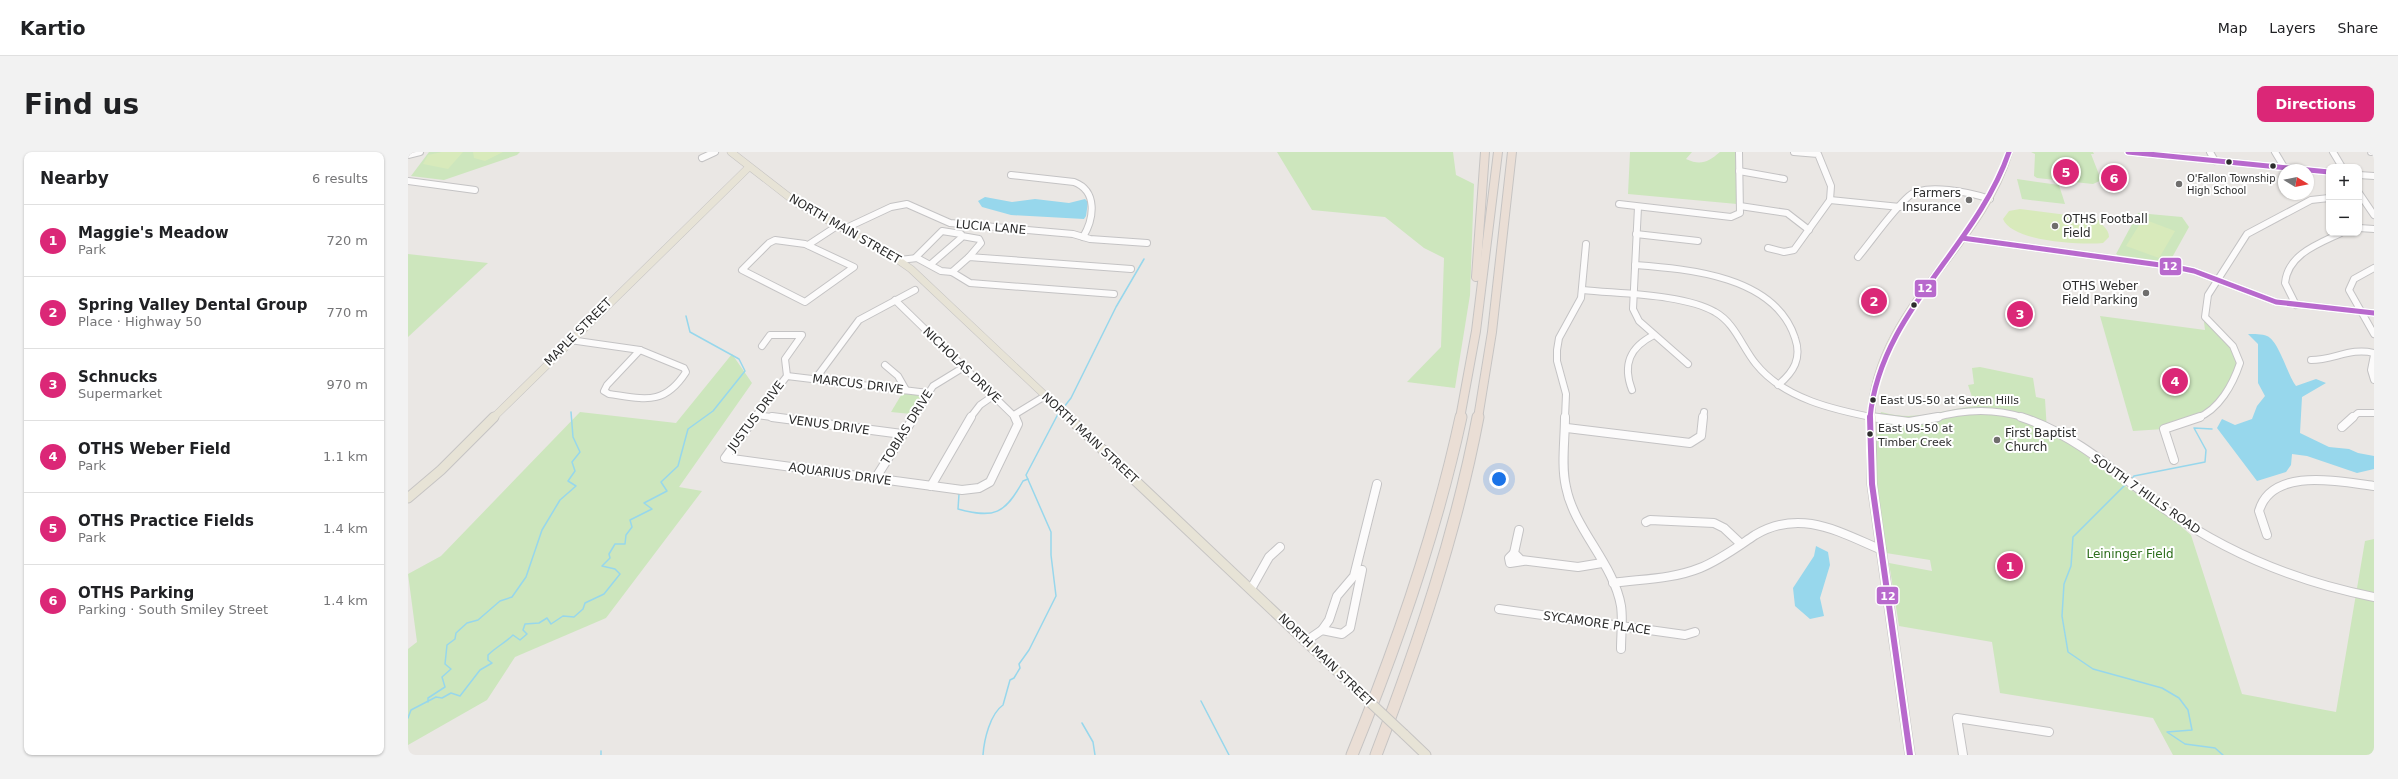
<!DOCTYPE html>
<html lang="en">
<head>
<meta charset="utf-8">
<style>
	body { margin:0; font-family:"DejaVu Sans",sans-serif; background:#f2f2f2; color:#202124 }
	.controls { position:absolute; right:12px; top:12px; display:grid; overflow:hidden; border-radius:8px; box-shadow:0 1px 3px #0004 }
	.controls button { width:36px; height:36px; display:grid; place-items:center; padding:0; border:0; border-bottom:1px solid #e0e0e0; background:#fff; color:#202124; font:20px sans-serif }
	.compass { position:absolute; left:1870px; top:12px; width:36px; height:36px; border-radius:50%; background:#fff; box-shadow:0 1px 3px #0004; rotate:100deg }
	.you { position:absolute; left:1091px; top:327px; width:14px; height:14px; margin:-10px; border:3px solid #fff; border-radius:50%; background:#1a73e8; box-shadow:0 0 0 6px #1a73e833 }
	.badge { display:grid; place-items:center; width:26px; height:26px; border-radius:50%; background:#db2777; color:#fff; font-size:13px; font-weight:700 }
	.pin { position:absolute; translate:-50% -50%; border:2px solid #fff; box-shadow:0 1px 4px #0006 }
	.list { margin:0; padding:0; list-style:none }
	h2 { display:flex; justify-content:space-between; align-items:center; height:52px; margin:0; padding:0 16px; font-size:17px }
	h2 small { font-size:13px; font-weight:400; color:#757577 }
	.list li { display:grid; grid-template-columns:26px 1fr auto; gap:12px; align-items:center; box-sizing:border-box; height:72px; padding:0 16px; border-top:1px solid #e0e0e0 }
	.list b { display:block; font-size:15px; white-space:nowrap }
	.list p { margin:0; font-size:13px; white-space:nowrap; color:#757577 }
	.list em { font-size:13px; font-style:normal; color:#757577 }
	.map { position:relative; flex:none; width:1966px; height:603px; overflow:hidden; border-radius:8px }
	header { display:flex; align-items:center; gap:24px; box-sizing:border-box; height:56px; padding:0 20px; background:#fff; border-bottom:1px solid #e0e0e0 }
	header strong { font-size:19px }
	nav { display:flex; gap:22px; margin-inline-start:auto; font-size:14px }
	.intro { display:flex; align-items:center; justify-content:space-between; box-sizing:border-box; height:96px; padding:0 24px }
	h1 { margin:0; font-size:28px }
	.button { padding:10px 18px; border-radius:8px; background:#db2777; color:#fff; font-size:14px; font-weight:700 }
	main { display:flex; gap:24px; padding:0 24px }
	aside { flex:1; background:#fff; border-radius:8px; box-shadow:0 1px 3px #0004 }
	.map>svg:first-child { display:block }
	.green { fill:#cde6bd }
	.pitch { fill:#d8eabb }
	.water { fill:#97d7ec }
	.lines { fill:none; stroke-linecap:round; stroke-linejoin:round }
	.stream { stroke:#97d7ec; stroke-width:1.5 }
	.minor-far1-casing { stroke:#c4c3c4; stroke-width:8 }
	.minor-casing { stroke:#c4c3c4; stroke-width:10 }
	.major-far1-casing { stroke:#c6c4c3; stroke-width:8 }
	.major-casing { stroke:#c6c4c3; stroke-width:11 }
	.highway-far1-casing { stroke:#c6c4c3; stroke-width:10 }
	.highway-casing { stroke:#c6c4c3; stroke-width:13 }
	.minor-far1 { stroke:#fcfbfb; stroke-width:6 }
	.minor { stroke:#fcfbfb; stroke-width:8 }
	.major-far1 { stroke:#e7e3d6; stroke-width:7 }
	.major { stroke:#e7e3d6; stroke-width:9 }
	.highway-far1 { stroke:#eaded5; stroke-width:8 }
	.highway { stroke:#eaded5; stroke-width:11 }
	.major-bridge-casing { stroke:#c6c4c3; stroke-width:11; stroke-linecap:butt }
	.major-bridge { stroke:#e7e3d6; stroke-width:9 }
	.bus-1-far1-casing { stroke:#fff; stroke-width:8 }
	.bus-1-casing { stroke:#fff; stroke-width:10 }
	.bus-1-far1 { stroke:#b869cd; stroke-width:5 }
	.bus-1 { stroke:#b869cd; stroke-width:6 }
	.bus-dot { fill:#2d2d2d; stroke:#fff; stroke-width:1.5 }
	.poi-dot { fill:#6f6e6d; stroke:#fff; stroke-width:1.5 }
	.labels { text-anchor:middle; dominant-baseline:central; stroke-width:4; stroke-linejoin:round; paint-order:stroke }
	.far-poi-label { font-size:10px; fill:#2d2d2d; stroke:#fff; text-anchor:start }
	.bus-label { font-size:11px; fill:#2d2d2d; stroke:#fff; text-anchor:start }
	.poi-label { font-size:12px; fill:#2d2d2d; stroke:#fff; text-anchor:end }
	.street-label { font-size:12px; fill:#2d2d2d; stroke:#fff }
	.park-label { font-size:12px; fill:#2c6d1b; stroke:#fff }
	.line-badge { stroke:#fff; stroke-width:1.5 }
	.badge-label { font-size:11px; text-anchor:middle; font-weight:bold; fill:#fff }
</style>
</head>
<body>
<header>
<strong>Kartio</strong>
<nav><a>Map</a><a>Layers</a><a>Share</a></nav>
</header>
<div class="intro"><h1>Find us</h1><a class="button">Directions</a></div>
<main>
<aside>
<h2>Nearby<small>6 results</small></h2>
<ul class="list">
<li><span class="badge">1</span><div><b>Maggie's Meadow</b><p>Park</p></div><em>720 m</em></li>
<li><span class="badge">2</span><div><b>Spring Valley Dental Group</b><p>Place · Highway 50</p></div><em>770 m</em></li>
<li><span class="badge">3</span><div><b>Schnucks</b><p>Supermarket</p></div><em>970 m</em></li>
<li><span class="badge">4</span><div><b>OTHS Weber Field</b><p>Park</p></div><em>1.1 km</em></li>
<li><span class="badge">5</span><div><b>OTHS Practice Fields</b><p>Park</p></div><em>1.4 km</em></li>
<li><span class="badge">6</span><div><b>OTHS Parking</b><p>Parking · South Smiley Street</p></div><em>1.4 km</em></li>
</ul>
</aside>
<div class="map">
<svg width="1966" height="603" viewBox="0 0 1966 603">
	<rect width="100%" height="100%" fill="#eae7e4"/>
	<g class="green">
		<polygon points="21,0 112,0 109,3 36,28 3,24"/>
		<polygon points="869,0 1045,0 1048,23 1066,32 1062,143 1047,236 999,230 1033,195 1036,106 1016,96 977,65 904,58"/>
		<path d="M1222 0H1284L1278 7C1293 14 1300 10 1312 0H1328L1329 52 1220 42Z"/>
		<polygon points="1623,0 1685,0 1686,2 1683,2 1692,25 1696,27 1685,32 1629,26 1626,24 1627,2"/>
		<polygon points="1609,27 1651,33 1657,52 1614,47"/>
		<polygon points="1730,61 1774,65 1781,75 1761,111 1714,106 1708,102"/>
		<polygon points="0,102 80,111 0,185"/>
		<polygon points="1692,164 1797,178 1796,170 1802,170 1825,194 1830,216 1803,258 1756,277 1725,279"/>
		<polygon points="324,202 344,231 271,335 294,339 198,466 107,505 79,548 0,593 0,497 9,490 0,422 33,404 172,260 268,271"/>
		<path d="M1572 215 1625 226 1628 245 1637 247 1639 279 1665 293 1707 327 1755 359 1783 383 1834 542 1928 560 1957 389 1966 387V603H1765L1745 566 1592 541 1584 490 1491 474 1481 411 1524 419 1522 408 1478 401C1474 349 1456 313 1473 260 1508 270 1532 258 1567 254L1560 233 1566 232 1564 216Z"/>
		<polygon points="495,240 513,244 503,262 483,260"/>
	</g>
	<g class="pitch">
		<polygon points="34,0 55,0 40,17 15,12 20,3"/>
		<polygon points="65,0 95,0 77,9 66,6"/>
		<path d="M1612 57 1690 67C1693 74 1701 76 1701 85L1695 91C1674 93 1604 90 1595 67L1601 59Z"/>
		<polygon points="1735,67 1767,79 1751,106 1718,94"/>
	</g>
	<g class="water">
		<polygon points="577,45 604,50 627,47 661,51 677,47 680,50 678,64 676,67 603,63 574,55 570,49"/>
		<path d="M1840 182C1846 182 1854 182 1859 184 1871 189 1879 222 1888 234L1908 227 1918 231 1894 245 1892 281 1921 295 1941 297 1950 301 1966 304V317L1949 321 1899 304 1884 302 1883 313 1878 320 1849 329 1809 276 1814 267 1827 273 1844 267 1849 254 1857 244 1850 231V192Z"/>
		<polygon points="1408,394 1420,400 1422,413 1412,446 1416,464 1402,467 1387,454 1385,436 1406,404"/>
	</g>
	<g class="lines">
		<g class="stream">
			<polyline points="656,255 663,246 708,155 736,107"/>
			<polyline points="1723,328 1726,324 1797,310 1798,298 1786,276 1804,277"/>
			<polyline points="1718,332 1665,385 1663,414 1656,432 1654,464 1660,500 1685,517 1754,536 1771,546 1780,558 1784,578 1759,580 1777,592 1807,596 1815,603"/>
			<path d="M548 341 551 342 550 357C586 367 597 362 615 329L620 327"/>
			<polyline points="793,549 821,603"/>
			<polyline points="20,550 20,546 37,535 34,525 43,517 37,512 39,493 47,487 48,481 59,471 70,468 92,449 104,445 118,425 134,378 152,348 168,334 160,329 167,319 164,310 172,300 165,285 163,260"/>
			<path d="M0 566 3 558 28 545 34 546 43 541 52 544 72 518 84 511 80 508V503C88 495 97 491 105 483L112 488 119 482 115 478 117 472 131 471 139 466 143 472 155 464 166 465 175 457 177 451 196 442 212 422 207 417 194 414 202 406 201 402 207 392H217L218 383 224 375 222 368 244 357 236 351 259 339 253 330 270 314 280 277 305 259 337 219 331 207 282 180 278 164"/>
			<polyline points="674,571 685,590 687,603"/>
			<polyline points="193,599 193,603"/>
			<path d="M575 603C576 588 582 562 595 553L602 528 606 526 612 516 611 512 621 498 648 444 643 403V380L618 323 650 262"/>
		</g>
		<defs>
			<g id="minor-far1">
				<polyline points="1720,0 1921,20"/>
				<polyline points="1802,0 1807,9"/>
				<polyline points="1867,0 1876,15"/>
				<polyline points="1925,0 1934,15"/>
				<polyline points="1963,0 1966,0"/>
				<polyline points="0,3 12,0"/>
				<polyline points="294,6 307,0"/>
				<polyline points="1331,19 1376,27"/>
				<path d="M603 23 666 30C690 39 686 67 675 85"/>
				<polyline points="1951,23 1966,24"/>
				<polyline points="0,29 67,38"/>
				<polyline points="1951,41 1966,63"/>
				<polyline points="1422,48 1492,55"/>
				<polyline points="1211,52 1323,65 1332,61 1331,0"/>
				<polyline points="1332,54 1379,61 1401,78"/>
				<polyline points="1230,55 1225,157 1231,169 1280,212"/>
				<polyline points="1951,76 1966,77"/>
				<polyline points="436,77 483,55 499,52 542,71 665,82 682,87 739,91"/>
				<polyline points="1228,82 1290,89"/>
				<polyline points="554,84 571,87 573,91 561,105"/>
				<polyline points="1554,86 1767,115 1786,119 1868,150 1966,161"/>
				<polygon points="367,88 397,92 446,115 397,150 334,118 361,91"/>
				<polyline points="400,93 429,74"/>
				<polyline points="1360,96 1376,100 1386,98 1422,48 1423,34 1410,2 1386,0"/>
				<polyline points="508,105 534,79 553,82 553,86 523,112"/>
				<path d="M1450 105C1465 87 1484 59 1501 44 1517 30 1564 41 1582 47"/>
				<polyline points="492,108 509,106 533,119 544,120 562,131 706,142"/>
				<path d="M1227 113C1281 117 1367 124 1387 186 1394 206 1386 220 1370 233"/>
				<polyline points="1966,116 1946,127 1941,138 1966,182"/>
				<polyline points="544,120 561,105 723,117"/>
				<path d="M1175 138C1212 142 1276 142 1307 160 1327 171 1334 195 1348 212 1376 247 1427 258 1468 266"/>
				<polyline points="487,148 608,266"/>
				<path d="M1888 153 1877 131C1880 102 1910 92 1933 81"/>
				<polyline points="162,188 232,198"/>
				<polyline points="354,194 362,183 394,183 377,207 379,224"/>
				<path d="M232 198 276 216 278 220C256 254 237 247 201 242L196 239 199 233Z"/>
				<polyline points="1966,203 1963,218 1966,228"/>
				<path d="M1903 208C1926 208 1943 195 1966 201"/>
				<polyline points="477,213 490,224 498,238"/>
				<polyline points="408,226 451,168 507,138"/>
				<path d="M1224 238C1214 212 1222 195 1246 183"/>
				<polyline points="348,263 371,266"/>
				<polyline points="606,263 637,244"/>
				<polyline points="346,266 379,224 520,241"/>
				<polyline points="505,266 525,234 556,215"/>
				<polyline points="562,266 572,253 585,244"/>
				<polyline points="1157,266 1158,242 1149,209 1149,198 1151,186 1173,146 1178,92"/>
				<polyline points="1295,266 1296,260"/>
				<path d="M1526 266C1557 257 1586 256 1617 266"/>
				<path d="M1789 266C1811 258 1825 232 1832 211L1825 194 1797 165 1800 143 1839 82 1903 48 1921 46"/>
				<polyline points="1944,266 1950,261 1966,261"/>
			</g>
			<g id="minor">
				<polyline points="347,265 317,306 554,338 571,336 582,330 610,272 607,265"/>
				<polyline points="364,265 494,282"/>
				<path d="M1157 265C1157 288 1153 313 1158 335 1166 377 1206 412 1213 454 1215 468 1213 483 1213 497"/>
				<polyline points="1463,265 1501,270 1530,265"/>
				<path d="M1613 265C1669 283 1712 324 1758 358 1822 403 1890 430 1966 445"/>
				<polyline points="1934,275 1945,265"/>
				<polyline points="1159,276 1282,291 1293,284 1295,265"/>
				<polyline points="1766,308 1756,277 1792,265"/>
				<polyline points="467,327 506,265"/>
				<polyline points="523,334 563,265"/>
				<polyline points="1238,370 1242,368 1306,371 1316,376 1333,392"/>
				<polyline points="1111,378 1106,401 1113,408 1170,415 1194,411"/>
				<path d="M1859 383 1851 359C1864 314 1933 330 1966 334"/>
				<polyline points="1106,401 1101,406 1102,411 1115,409"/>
				<path d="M1205 431C1234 427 1265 427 1292 416 1312 408 1329 395 1347 383 1393 356 1431 380 1474 398"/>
				<polyline points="843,437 861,405 872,395"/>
				<polyline points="1091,457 1277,483 1287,480"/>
				<polyline points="914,478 921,468 929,444 946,424 969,332"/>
				<polyline points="898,489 914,478 934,482 942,476 954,418"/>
				<polyline points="1555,603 1549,566 1641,580"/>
			</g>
			<g id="major-far1">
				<polyline points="323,0 390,52 480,101 503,117 661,266"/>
				<polyline points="85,266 341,15"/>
				<path d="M1463 266C1467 158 1572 98 1601 0"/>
			</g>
			<g id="major">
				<polyline points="660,265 950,539"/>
				<polyline points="1463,265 1464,332 1502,603"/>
				<polyline points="0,346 33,318 86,265"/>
				<polyline points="996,582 1018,603"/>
			</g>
			<g id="highway-far1">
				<polyline points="1068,125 1077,0"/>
				<polyline points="1052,266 1068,179 1090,0"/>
				<polyline points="1070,266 1084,180 1104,0"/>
			</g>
			<g id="highway">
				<path d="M944 603C989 493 1028 381 1053 265"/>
				<path d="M968 603C1010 493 1048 381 1070 265"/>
			</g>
		</defs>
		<use href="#minor-far1" class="minor-far1-casing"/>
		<use href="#minor" class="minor-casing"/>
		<use href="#major-far1" class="major-far1-casing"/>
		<use href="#major" class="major-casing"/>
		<use href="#highway-far1" class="highway-far1-casing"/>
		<use href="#highway" class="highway-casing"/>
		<use href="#minor-far1" class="minor-far1"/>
		<use href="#minor" class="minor"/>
		<use href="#major-far1" class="major-far1"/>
		<use href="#major" class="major"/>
		<use href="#highway-far1" class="highway-far1"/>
		<use href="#highway" class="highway"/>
		<defs>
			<polyline id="major-bridge" points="950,539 996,582"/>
		</defs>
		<use href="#major-bridge" class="major-bridge-casing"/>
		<use href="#major-bridge" class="major-bridge"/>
		<defs>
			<g id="bus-1-far1">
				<polyline points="1720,0 1921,20"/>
				<polyline points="1554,86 1767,115 1786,119 1868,150 1966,161"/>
				<path d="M1462 266C1472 160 1568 96 1601 0"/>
			</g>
			<polyline id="bus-1" points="1462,265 1464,332 1502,603"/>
		</defs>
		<use href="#bus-1-far1" class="bus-1-far1-casing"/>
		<use href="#bus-1" class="bus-1-casing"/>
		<use href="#bus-1-far1" class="bus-1-far1"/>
		<use href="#bus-1" class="bus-1"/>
	</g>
	<g class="bus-dot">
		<circle cx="1821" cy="10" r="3.5"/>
		<circle cx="1865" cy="14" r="3.5"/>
		<circle cx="1506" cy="153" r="3.5"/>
		<circle cx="1465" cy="248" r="3.5"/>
		<circle cx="1462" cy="282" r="3.5"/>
	</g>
	<g class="poi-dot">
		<circle cx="1771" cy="32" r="4"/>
		<circle cx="1561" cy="48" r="4"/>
		<circle cx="1647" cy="74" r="4"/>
		<circle cx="1738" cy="141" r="4"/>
		<circle cx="1589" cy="288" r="4"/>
	</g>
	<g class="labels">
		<g class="far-poi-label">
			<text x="1779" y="26">O'Fallon Township<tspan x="1779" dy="12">High School</tspan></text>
		</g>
		<g class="bus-label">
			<text x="1472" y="248">East US-50 at Seven Hills</text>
			<text x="1470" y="276">East US-50 at<tspan x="1470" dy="14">Timber Creek</tspan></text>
		</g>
		<g class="poi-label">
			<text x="1553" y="41">Farmers<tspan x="1553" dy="14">Insurance</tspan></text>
			<text x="1655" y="67" text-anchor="start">OTHS Football<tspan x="1655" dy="14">Field</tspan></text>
			<text x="1730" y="134">OTHS Weber<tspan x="1730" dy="14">Field Parking</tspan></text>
			<text x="1597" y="281" text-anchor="start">First Baptist<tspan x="1597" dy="14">Church</tspan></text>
		</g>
		<g class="street-label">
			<text transform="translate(583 75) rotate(5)">LUCIA LANE</text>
			<text transform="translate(437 77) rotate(30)">NORTH MAIN STREET</text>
			<text transform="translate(170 180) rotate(-45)">MAPLE STREET</text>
			<text transform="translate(554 213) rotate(44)">NICHOLAS DRIVE</text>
			<text transform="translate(450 232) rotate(7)">MARCUS DRIVE</text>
			<text transform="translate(348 264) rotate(-53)">JUSTUS DRIVE</text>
			<text transform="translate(421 273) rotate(8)">VENUS DRIVE</text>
			<text transform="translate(499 275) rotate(-58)">TOBIAS DRIVE</text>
			<text transform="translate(682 286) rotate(43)">NORTH MAIN STREET</text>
			<text transform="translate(432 322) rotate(8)">AQUARIUS DRIVE</text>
			<text transform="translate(1738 342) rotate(35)">SOUTH 7 HILLS ROAD</text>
			<text transform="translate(1189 471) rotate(8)">SYCAMORE PLACE</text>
			<text transform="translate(918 508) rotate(44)">NORTH MAIN STREET</text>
		</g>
		<g class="park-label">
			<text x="1722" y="402">Leininger Field</text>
		</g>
	</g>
	<g class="line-badge">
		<rect x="1751" y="105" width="23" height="19" rx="4" fill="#b869cd"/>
		<rect x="1506" y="127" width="23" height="19" rx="4" fill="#b869cd"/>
		<rect x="1468" y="434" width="23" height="19" rx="4" fill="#b869cd"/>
	</g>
	<g class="badge-label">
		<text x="1762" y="118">12</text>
		<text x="1517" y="140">12</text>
		<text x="1480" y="448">12</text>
	</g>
</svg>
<div class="controls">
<button>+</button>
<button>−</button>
</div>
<svg class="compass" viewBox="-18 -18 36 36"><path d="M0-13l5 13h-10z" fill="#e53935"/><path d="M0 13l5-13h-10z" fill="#757577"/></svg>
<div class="you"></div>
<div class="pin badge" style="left:1602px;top:414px">1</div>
<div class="pin badge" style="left:1466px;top:149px">2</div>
<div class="pin badge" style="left:1612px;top:162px">3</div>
<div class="pin badge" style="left:1767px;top:229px">4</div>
<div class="pin badge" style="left:1658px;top:20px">5</div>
<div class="pin badge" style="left:1706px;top:26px">6</div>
</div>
</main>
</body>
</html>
